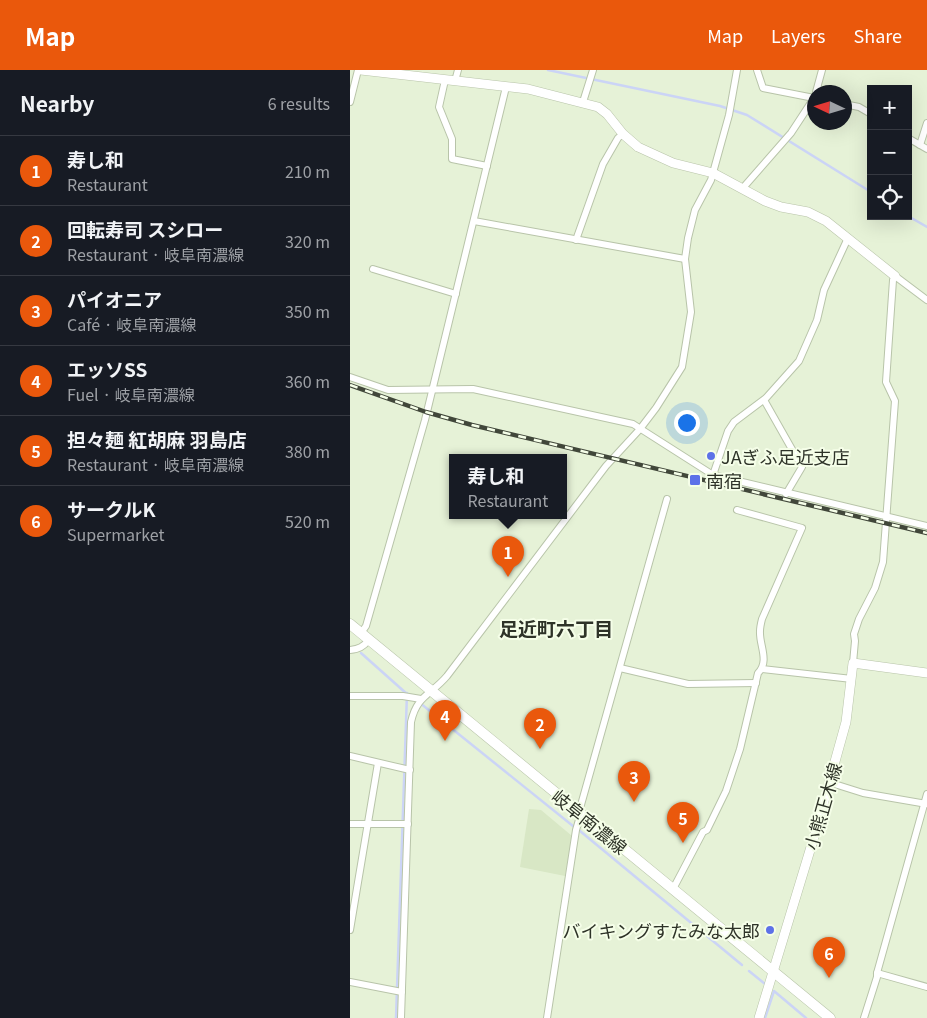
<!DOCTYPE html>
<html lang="en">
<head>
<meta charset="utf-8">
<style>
	body { margin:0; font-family:Georgia,"Noto Sans JP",serif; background:#242831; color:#f1f3f6 }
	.controls { position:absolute; right:15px; top:15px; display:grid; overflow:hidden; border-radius:0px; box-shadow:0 5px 20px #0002 }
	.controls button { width:45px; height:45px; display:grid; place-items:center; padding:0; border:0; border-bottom:1px solid #363941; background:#171b24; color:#f1f3f6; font:25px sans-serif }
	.compass { position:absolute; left:457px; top:15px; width:45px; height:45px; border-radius:50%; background:#171b24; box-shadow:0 5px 20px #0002; rotate:274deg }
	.you { position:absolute; left:336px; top:352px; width:18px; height:18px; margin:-12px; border:4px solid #fff; border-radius:50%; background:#1a73e8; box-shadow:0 0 0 8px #1a73e833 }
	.badge { display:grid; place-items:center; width:32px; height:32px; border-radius:50%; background:#ea580c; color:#fff; font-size:16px; font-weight:700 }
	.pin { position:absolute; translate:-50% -41px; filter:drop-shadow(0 1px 2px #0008) }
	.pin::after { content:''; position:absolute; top:26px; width:18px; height:15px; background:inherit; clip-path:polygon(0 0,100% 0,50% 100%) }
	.popup { position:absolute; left:99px; top:384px; width:118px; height:65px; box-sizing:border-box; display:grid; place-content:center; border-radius:0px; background:#171b24; filter:drop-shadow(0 1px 4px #0005); font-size:16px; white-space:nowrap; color:#9ea1a6 }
	.popup b { font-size:19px; color:#f1f3f6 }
	.popup::after { content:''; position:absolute; left:50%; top:100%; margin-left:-10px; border:10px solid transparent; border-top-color:#171b24 }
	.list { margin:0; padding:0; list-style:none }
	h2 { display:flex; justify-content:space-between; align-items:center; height:65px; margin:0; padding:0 20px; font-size:21px }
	h2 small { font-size:16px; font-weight:400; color:#9ea1a6 }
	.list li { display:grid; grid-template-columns:32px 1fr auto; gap:15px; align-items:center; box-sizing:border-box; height:70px; padding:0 20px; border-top:1px solid #363941 }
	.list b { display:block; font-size:19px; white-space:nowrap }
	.list p { margin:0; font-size:16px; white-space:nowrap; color:#9ea1a6 }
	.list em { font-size:16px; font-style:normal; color:#9ea1a6 }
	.icon { flex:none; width:28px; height:28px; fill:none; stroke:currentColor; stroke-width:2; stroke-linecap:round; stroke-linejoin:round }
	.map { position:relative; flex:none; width:577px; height:948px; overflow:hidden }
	header { display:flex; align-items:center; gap:30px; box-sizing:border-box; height:70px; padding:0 25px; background:#ea580c; color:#fff }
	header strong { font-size:24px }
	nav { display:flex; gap:28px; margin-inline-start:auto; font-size:18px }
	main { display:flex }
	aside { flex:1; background:#171b24 }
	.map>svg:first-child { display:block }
	.built { fill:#d8e7c5 }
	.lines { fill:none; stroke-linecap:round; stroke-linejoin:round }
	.stream { stroke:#cbd4f6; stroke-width:2.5 }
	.street-casing { stroke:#b8c4a9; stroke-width:8 }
	.secondary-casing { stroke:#b8c4a9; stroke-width:10 }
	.primary-casing { stroke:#b8c4a9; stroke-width:11 }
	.street { stroke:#fff; stroke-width:6 }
	.secondary { stroke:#fff; stroke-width:9 }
	.primary { stroke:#fff; stroke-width:10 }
	.rail-casing { stroke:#41473a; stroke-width:4.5 }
	.rail { stroke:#f5fee8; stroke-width:2.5; stroke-dasharray:8; stroke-linecap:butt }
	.poi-dot { fill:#5d71e8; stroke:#f5fee8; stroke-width:2 }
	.labels { text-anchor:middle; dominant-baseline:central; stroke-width:4; stroke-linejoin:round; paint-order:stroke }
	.poi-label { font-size:18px; fill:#2e3328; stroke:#f5fee8; text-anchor:start }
	.street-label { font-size:18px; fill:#2e3328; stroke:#f5fee8 }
	.neighbourhood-label { font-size:19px; font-weight:bold; fill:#2e3328; stroke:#f5fee8 }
</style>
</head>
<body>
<header>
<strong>Map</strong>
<nav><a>Map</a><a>Layers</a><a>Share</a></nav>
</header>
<main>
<aside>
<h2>Nearby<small>6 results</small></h2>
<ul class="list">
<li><span class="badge">1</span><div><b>寿し和</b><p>Restaurant</p></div><em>210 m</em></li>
<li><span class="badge">2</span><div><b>回転寿司 スシロー</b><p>Restaurant · 岐阜南濃線</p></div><em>320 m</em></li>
<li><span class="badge">3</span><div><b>パイオニア</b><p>Café · 岐阜南濃線</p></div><em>350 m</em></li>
<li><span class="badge">4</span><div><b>エッソSS</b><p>Fuel · 岐阜南濃線</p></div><em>360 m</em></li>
<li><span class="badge">5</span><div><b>担々麺 紅胡麻 羽島店</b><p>Restaurant · 岐阜南濃線</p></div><em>380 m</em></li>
<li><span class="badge">6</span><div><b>サークルK</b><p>Supermarket</p></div><em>520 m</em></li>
</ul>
</aside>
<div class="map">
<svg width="577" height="948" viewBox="0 0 577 948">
	<rect width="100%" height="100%" fill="#e6f2d7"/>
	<polygon class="built" points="179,739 191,740 222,766 215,806 170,797"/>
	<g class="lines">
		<g class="stream">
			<polyline points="198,0 370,36 397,45 521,122"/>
			<polyline points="558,146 577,157"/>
			<polyline points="11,583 57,624"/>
			<polyline points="70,633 223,756"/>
			<polyline points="230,761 392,895"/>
			<polyline points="399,901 415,914"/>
			<polyline points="46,948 57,623"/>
			<polyline points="415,948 424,921 456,948"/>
		</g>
		<defs>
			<g id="street">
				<polyline points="407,0 413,18 464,28"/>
				<polyline points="95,10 89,37 102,69 102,89 137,96"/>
				<polyline points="105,11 108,0"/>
				<polyline points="466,22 472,0"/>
				<polyline points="0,32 8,0"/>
				<polyline points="233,32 243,0"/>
				<polyline points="494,34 509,37 521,44"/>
				<polyline points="558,68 577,79"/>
				<polyline points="570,75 577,53"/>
				<polyline points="392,119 441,63 464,28"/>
				<polyline points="124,151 335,189"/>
				<polyline points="226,170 253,94 268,68 273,64"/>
				<polyline points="23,199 106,224"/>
				<polyline points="0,307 38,320 123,319 283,354 363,405 577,456"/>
				<polyline points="414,330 452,397 436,424"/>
				<polyline points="363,405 378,361 384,352 416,328 449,291 467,250 474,220 498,168"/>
				<polyline points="11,563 16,556 75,350 156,17"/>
				<path d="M0 580C9 579 13 577 19 570"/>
				<polyline points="503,593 505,571 504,564 509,549 525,518 533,492 545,331 536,312 543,210 545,206 577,230"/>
				<polyline points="270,598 338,614 406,613"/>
				<polyline points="412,599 502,609"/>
				<polyline points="0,626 53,626 71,629"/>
				<polyline points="0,686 60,700"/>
				<polyline points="478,712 513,723 577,734"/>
				<polyline points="229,742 317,429"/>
				<polyline points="0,754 58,754"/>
				<path d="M323 819 353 762 357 760 376 721 390 679 408 603C420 591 409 575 410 561 410 557 411 553 412 549L452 458 387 440"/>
				<polyline points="0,860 28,693"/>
				<polyline points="527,903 577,917"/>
				<polyline points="0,912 52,922"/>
				<path d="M51 948 61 652C67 625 81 625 97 606L256 396 290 359 306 338 332 297 341 242 335 189 338 168 345 140 361 110 379 45 387 0"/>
				<polyline points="197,948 226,760 231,743"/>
				<polyline points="514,948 527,907 527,903 577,724"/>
			</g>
			<g id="secondary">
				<polyline points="11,0 178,19 248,37 257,44 273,64 288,77 323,93 363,103 415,131 431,137 458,142 476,151 545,206"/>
				<polyline points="409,948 464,767 496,652 503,593 577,603"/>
			</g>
			<polyline id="primary" points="0,554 480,948"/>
		</defs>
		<use href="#street" class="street-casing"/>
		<use href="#secondary" class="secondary-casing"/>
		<use href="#primary" class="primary-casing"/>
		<use href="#street" class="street"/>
		<use href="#secondary" class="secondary"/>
		<use href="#primary" class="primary"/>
		<defs>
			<polyline id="rail" points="0,315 76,342 122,355 577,463"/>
		</defs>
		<use href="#rail" class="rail-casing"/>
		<use href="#rail" class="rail"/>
	</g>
	<g class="poi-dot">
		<circle cx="361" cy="386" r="5"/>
		<rect x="339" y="404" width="12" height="12" rx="2.5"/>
		<circle cx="420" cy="860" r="5"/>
	</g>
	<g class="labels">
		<g class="poi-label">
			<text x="371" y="386">JAぎふ足近支店</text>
			<text x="356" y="410">南宿</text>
			<text x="410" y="860" text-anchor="end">バイキングすたみな太郎</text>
		</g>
		<g class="street-label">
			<text transform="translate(472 736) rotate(-74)">小熊正木線</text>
			<text transform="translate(240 751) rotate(39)">岐阜南濃線</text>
		</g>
		<g class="neighbourhood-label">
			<text x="206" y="557">足近町六丁目</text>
		</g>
	</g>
</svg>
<div class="controls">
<button>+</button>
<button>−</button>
<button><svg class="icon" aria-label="locate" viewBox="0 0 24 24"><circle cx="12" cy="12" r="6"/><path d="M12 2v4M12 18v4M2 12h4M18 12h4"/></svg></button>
</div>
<svg class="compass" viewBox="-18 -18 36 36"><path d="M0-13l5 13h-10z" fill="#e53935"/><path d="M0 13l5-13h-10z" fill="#9ea1a6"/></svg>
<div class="you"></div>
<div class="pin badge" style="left:158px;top:507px">1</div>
<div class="popup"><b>寿し和</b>Restaurant</div>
<div class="pin badge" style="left:190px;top:679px">2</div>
<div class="pin badge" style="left:284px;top:732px">3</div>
<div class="pin badge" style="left:95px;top:671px">4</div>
<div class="pin badge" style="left:333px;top:773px">5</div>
<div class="pin badge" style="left:479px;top:908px">6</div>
</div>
</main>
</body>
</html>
